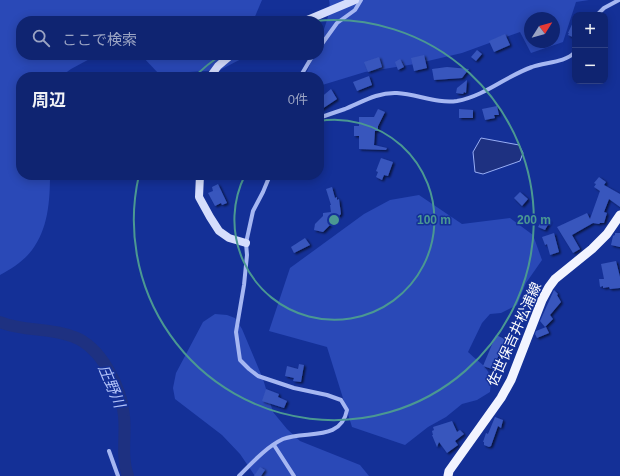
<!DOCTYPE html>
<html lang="ja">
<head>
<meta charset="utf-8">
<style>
	body { margin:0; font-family:Helvetica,"Noto Sans JP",sans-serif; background:#182c76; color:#f1f3f6 }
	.controls { position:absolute; right:12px; top:12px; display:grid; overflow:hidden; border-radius:8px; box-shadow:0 2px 10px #0003 }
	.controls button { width:36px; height:36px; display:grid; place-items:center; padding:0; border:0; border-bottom:1px solid #2f4184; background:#0f2471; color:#f1f3f6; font:20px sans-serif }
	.compass { position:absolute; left:524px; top:12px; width:36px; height:36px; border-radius:50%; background:#0f2471; box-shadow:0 2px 10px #0003; rotate:53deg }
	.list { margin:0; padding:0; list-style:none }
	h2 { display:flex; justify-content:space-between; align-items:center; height:52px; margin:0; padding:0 16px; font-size:17px }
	h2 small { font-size:13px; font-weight:400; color:#9ba4c3 }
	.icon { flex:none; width:22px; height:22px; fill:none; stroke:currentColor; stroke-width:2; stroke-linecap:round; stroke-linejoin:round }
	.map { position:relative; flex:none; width:620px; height:476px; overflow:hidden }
	.search { position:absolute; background:#0f2471; box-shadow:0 2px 10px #0003; left:16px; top:16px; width:308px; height:44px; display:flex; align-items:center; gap:10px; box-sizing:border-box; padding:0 14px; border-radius:16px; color:#9ba4c3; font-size:15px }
	.panel { position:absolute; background:#0f2471; box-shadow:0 2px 10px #0003; left:16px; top:72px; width:308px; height:108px; border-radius:16px }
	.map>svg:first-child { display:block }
	.green { fill:#2a49b7; fill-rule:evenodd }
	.water { fill:#1e3181; stroke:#98aef5 }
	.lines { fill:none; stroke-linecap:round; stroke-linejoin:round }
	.river { stroke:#1e3181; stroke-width:12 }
	.building { fill:#3856bd; filter:url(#shadow) }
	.street { stroke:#a6b7f2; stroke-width:4 }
	.secondary { stroke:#d5ddfc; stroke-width:8 }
	.primary { stroke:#f2f4ff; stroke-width:9 }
	.ring { fill:none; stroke:#4b9892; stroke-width:2 }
	.labels { text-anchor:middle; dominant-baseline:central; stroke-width:3; stroke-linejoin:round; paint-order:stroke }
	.street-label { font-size:14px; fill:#fff; stroke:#143097 }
	.water-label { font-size:15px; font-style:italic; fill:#b3c3f9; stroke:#143097 }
	.centre { fill:#4b9892; stroke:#143097; stroke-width:2 }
	.ring-label { font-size:12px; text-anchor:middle; font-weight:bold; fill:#4b9892; stroke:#143097; stroke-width:3; stroke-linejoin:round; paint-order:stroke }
</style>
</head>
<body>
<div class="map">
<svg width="620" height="476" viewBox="0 0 620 476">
	<defs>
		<filter id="shadow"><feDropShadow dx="2" dy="1.5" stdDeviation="1" flood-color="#0009"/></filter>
	</defs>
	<rect width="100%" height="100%" fill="#143097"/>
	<g class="green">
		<path d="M0 0H262L253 21H21V55H97L71 69 60 77H21V175H50C50 201 48 229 32 250 24 261 11 269 0 275Z"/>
		<path d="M329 0H589L576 2 563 42 531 53 520 32 462 53 415 64 365 72 319 86V77H306V74L314 55H319C319 51 318 46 320 42 323 30 332 12 329 0ZM530 18H554V42H530Z"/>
		<polygon points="141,55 245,55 245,57 220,70 159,74"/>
		<path d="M419 195 462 224 510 218 533 235 542 260 526 283 517 305 501 313 490 314 482 323 468 352C484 367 493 368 490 392L477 400 462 404 446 417 428 427 405 445 352 427 327 347 269 331 290 268 364 214 390 200Z"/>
		<polygon points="215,314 227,315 235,318 242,329 263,379 273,412 287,429 300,441 360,465 369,476 255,476 240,454 222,435 175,399 173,388 176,373 203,322"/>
	</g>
	<polygon class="water" points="481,138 519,145 523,153 520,161 483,174 475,172 473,152"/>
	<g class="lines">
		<path class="river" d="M0 322C23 332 50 327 74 337 101 347 122 388 124 416 126 436 121 457 128 476"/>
	</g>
	<g class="building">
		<polygon points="575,18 575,38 568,35 569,33 568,33"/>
		<polygon points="505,34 510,45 494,52 489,41"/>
		<polygon points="477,50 482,54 476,61 471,57"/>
		<polygon points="424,55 427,68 414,71 411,58"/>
		<polygon points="379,57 382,67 368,72 364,62"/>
		<polygon points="400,59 404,67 398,70 395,62"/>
		<polygon points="447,67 469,69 462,78 434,80 432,69"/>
		<polygon points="369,76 372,85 357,91 353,82"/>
		<polygon points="467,80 466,93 464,92 463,94 456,93 457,88"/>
		<polygon points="331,89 337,99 319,111 319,101 320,101 319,99"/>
		<polygon points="497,106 499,115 494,115 495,118 485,120 482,109"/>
		<polygon points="378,109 385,112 378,126 378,131 375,131 374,145 387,148 386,150 359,149 359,136 354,136 354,126 359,126 359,117 374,117"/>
		<polygon points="459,109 473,110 473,118 459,118"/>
		<polygon points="381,158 393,162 388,176 384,175 382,180 376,177 378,172 376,171"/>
		<polygon points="599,177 606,182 604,185 620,194 620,207 609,199 604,212 607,213 604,223 600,223 599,224 593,223 572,235 580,249 573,253 557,227 585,214 587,213 590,219 600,191 594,187 596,184 594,183"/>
		<polygon points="218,184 227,203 222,205 221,203 215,206 208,193 213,191 212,187"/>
		<polygon points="332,187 335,198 337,197 337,200 339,199 341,214 323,232 314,230 315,224 323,216 323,213 331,212 330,205 331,205 326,189"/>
		<polygon points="520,192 528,199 522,206 514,198"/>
		<polygon points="543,218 550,221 545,230 538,227"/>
		<polygon points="554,233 559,252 550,255 547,244 545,245 542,237"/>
		<polygon points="615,233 620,233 620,247 611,245 613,236 615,235"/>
		<polygon points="305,238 310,245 294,253 291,247"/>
		<polygon points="616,261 620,277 620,288 610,289 609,287 603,288 603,286 600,287 599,279 604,279 601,264"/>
		<polygon points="554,290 558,294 557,295 561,302 550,315 553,319 545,327 540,321"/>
		<polygon points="546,327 549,333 537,338 535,334 536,331"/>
		<polygon points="496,335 509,341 503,354 500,353 495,363 497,364 495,370 483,366"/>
		<polygon points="299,364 304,365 301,382 293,381 294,378 285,376 287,366 298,369"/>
		<polygon points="266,389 279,394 278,397 287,401 284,408 262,401"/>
		<polygon points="495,417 503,420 501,428 498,426 491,446 489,447 484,445 484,442 483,442 486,433 488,434"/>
		<polygon points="452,421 457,432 460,430 464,434 455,441 458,445 447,453 439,442 437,447 432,435 433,435 432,431 434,430 433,427"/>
		<polygon points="260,467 265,470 261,476 254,476"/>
	</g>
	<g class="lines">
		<g class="street">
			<polyline points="597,15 604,8 619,0"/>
			<polyline points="319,48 337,23 355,10 361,0"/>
			<polyline points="300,77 313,55"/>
			<path d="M319 118C327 115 336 112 345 109 362 102 378 92 397 93 417 94 437 104 457 101 485 96 506 76 532 67 545 62 565 63 575 52"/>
			<polyline points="274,445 294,476"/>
			<polyline points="109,451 118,476"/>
			<path d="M239 476C252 463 266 447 283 439 306 430 341 442 347 410L341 400 327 395 294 388 258 376 249 369 240 360 236 332 244 285 247 255 246 243 253 211 263 192 270 175"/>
		</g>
		<g class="secondary">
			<polyline points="305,21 355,0"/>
			<polyline points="210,77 218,66 231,55"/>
			<polyline points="200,175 199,197 210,217 219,231 229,238 246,243"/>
		</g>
		<polyline class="primary" points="448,476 449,471 501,398 511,380 542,300 549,287 555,279 592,249 607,234 620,215"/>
	</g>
	<g class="ring">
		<path d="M319 121A100 100 0 1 1 245 175"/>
		<path d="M195 76A200 200 0 0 1 221 55M315 21A200 200 0 1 1 139 175"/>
	</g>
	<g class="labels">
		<g class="street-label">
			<text transform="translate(514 334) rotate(-66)">佐世保吉井松浦線</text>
		</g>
		<g class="water-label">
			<text transform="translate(112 386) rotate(67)">庄野川</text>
		</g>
	</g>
	<circle cx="334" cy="220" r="6" class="centre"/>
	<g class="ring-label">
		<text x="434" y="224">100 m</text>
		<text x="534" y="224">200 m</text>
	</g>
</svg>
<div class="controls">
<button>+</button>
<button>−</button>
</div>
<svg class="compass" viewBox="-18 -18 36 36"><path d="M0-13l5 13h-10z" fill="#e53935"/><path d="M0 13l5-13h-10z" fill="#9ba4c3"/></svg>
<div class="search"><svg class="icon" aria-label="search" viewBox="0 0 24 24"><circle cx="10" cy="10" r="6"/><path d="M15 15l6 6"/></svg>ここで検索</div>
<section class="panel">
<h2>周辺<small>0件</small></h2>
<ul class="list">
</ul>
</section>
</div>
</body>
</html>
